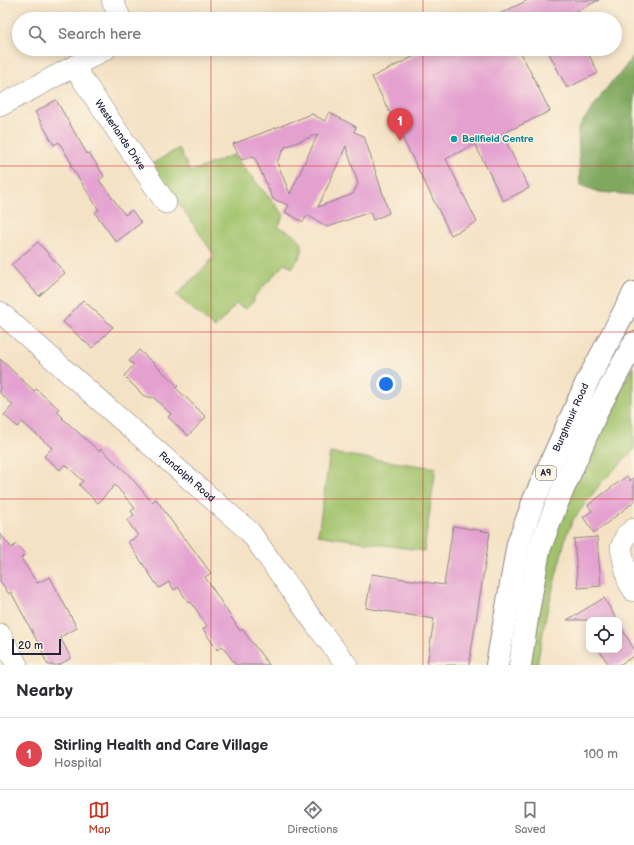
<!DOCTYPE html>
<html lang="en">
<head>
<meta charset="utf-8">
<style>
	body { margin:0; font-family:"Balsamiq Sans",sans-serif; background:#f7f7f7; color:#2b2b33 }
	.controls { position:absolute; right:12px; bottom:12px; display:grid; overflow:hidden; border-radius:8px; box-shadow:0 2px 10px #0003 }
	.controls button { width:36px; height:36px; display:grid; place-items:center; padding:0; border:0; border-bottom:1px solid #e1e1e2; background:#fff; color:#2b2b33; font:20px sans-serif }
	.scale { position:absolute; left:12px; bottom:10px; width:49px; box-sizing:border-box; padding-left:4px; border:2px solid #22223b; border-top:0; font-size:11px; line-height:14px; white-space:nowrap; color:#22223b; -webkit-text-stroke:3px #fcf5e5; paint-order:stroke }
	.you { position:absolute; left:386px; top:384px; width:14px; height:14px; margin:-10px; border:3px solid #fff; border-radius:50%; background:#1a73e8; box-shadow:0 0 0 6px #1a73e833 }
	.badge { display:grid; place-items:center; width:26px; height:26px; border-radius:50%; background:#c8321e; color:#fff; font-size:13px; font-weight:700 }
	.pin { position:absolute; translate:-50% -33px; filter:drop-shadow(0 1px 2px #0008) }
	.pin::after { content:''; position:absolute; top:21px; width:14px; height:12px; background:inherit; clip-path:polygon(0 0,100% 0,50% 100%) }
	.list { margin:0; padding:0; list-style:none }
	h2 { display:flex; justify-content:space-between; align-items:center; height:52px; margin:0; padding:0 16px; font-size:17px }
	h2 small { font-size:13px; font-weight:400; color:#7c7c81 }
	.list li { display:grid; grid-template-columns:26px 1fr auto; gap:12px; align-items:center; box-sizing:border-box; height:72px; padding:0 16px; border-top:1px solid #e1e1e2 }
	.list b { display:block; font-size:15px; white-space:nowrap }
	.list p { margin:0; font-size:13px; white-space:nowrap; color:#7c7c81 }
	.list em { font-size:13px; font-style:normal; color:#7c7c81 }
	.icon { flex:none; width:22px; height:22px; fill:none; stroke:currentColor; stroke-width:2; stroke-linecap:round; stroke-linejoin:round }
	.map { position:relative; flex:none; width:634px; height:665px; overflow:hidden }
	.search { position:absolute; background:#fff; box-shadow:0 2px 10px #0003; left:12px; right:12px; top:12px; height:44px; display:flex; align-items:center; gap:10px; box-sizing:border-box; padding:0 14px; border-radius:22px; color:#7c7c81; font-size:15px }
	.sheet { height:124px; background:#fff }
	nav { display:flex; justify-content:space-around; align-items:center; box-sizing:border-box; height:56px; border-top:1px solid #e1e1e2; background:#fff; font-size:11px; color:#7c7c81 }
	nav a { display:grid; justify-items:center; gap:2px }
	nav .on { color:#c8321e }
	.map>svg:first-child { display:block }
	.green { fill:#a0c26b; stroke:#617253 }
	.forest { fill:#80a85f; stroke:#51654d }
	.building { fill:#e4a1d0; fill-rule:evenodd }
	.lines { fill:none; stroke-linecap:round; stroke-linejoin:round }
	.minor-casing { stroke:#8b8280; stroke-width:22 }
	.major-casing { stroke:#8b8280; stroke-width:24 }
	.minor { stroke:#fff; stroke-width:21 }
	.major { stroke:#fff; stroke-width:22 }
	.grid { fill:none; stroke:#d62828; stroke-width:1; stroke-opacity:0.55 }
	.culture-dot { fill:#0f9aa8; stroke:#fcf5e5; stroke-width:1.5 }
	.labels { text-anchor:middle; dominant-baseline:central; stroke-width:3; stroke-linejoin:round; paint-order:stroke }
	.shield { fill:#fcf5e5; stroke:#63616e; stroke-width:1 }
	.shield-label { font-size:9px; font-weight:bold; fill:#22223b }
	.street-label { font-size:10px; fill:#22223b; stroke:#fcf5e5 }
	.culture-label { font-size:10px; font-weight:bold; fill:#0d838f; stroke:#fcf5e5; text-anchor:start }
</style>
</head>
<body>
<div class="map">
<svg width="634" height="665" viewBox="0 0 634 665">
	<rect width="100%" height="100%" fill="#fcf5e5"/>
	<filter id="ink" filterUnits="userSpaceOnUse"><feTurbulence type="fractalNoise" baseFrequency=".025" numOctaves="2"/><feDisplacementMap in="SourceGraphic" scale="8" xChannelSelector="R" yChannelSelector="G"/><feConvolveMatrix kernelMatrix="1 2 1 2 8 2 1 2 1" color-interpolation-filters="sRGB"/></filter>
	<filter id="wash" filterUnits="userSpaceOnUse"><feTurbulence type="fractalNoise" baseFrequency=".012" numOctaves="4" result="noise"/><feDisplacementMap in="SourceGraphic" scale="16" xChannelSelector="R" yChannelSelector="G"/><feGaussianBlur stdDeviation="0.9" result="paint"/><feColorMatrix in="noise" values="0 0 0 0 0 0 0 0 0 0 0 0 0 0 0 0 0 1.4 0 .05"/><feComposite in="paint" operator="in"/></filter>
	<g filter="url(#wash)">
		<rect width="100%" height="100%" fill="#f4e2c5"/>
		<g class="green">
			<path d="M179 148 190 172 233 155 284 215 278 227C287 231 305 238 302 251 301 257 295 263 292 268L285 263 254 297V301L246 309 236 304 215 328 176 295 208 264 214 255 185 212 150 165Z"/>
			<polygon points="634,367 634,450 601,483 573,520 566,536 546,616 537,665 530,665 538,594 559,517 612,402"/>
			<polygon points="330,453 436,468 424,551 318,535"/>
		</g>
		<polygon class="forest" points="634,55 634,195 599,192 580,185 578,128 612,81 616,79"/>
		<g id="blocks">
			<g class="building">
				<polygon points="528,0 599,0 569,15 571,19 489,19"/>
				<polygon points="429,49 519,49 550,111 502,134 529,188 503,201 475,144 446,159 477,222 451,235 372,77"/>
				<polygon points="547,49 586,49 598,73 567,88"/>
				<polygon points="56,100 87,154 89,153 104,176 99,180 125,215 132,210 141,223 116,242 95,213 99,210 70,165 72,164 59,142 54,145 35,112"/>
				<path d="M329 112 356 127 354 132 364 136 389 213 373 220 370 212 328 227 307 215 303 222 285 212 289 205 273 199 254 156 241 160 233 144 312 114 325 121ZM318 134 290 194 277 162 285 147ZM346 146 358 184 353 194 318 207Z"/>
				<polygon points="38,242 65,273 39,296 11,265"/>
				<polygon points="83,300 113,327 92,348 63,322"/>
				<polygon points="139,350 178,386 176,388 206,417 188,436 168,417 171,414 154,398 144,396 124,376 134,365 129,361"/>
				<polygon points="0,359 34,391 36,389 59,409 57,412 63,417 62,418 99,451 101,449 128,474 152,502 156,499 184,539 185,538 211,573 205,577 240,631 242,629 269,665 236,665 222,646 217,650 203,629 207,626 191,602 189,603 178,587 174,590 169,582 159,588 128,542 138,536 127,520 134,515 131,511 135,508 115,485 98,503 79,485 83,481 65,464 60,470 44,456 52,448 22,422 18,427 4,415 13,405 0,393"/>
				<polygon points="627,476 630,481 634,477 634,502 594,533 583,517 592,511 588,505"/>
				<polygon points="453,526 490,532 469,665 427,665 434,619 366,608 372,574 444,585"/>
				<polygon points="0,534 12,548 16,544 25,554 21,558 37,583 50,577 77,628 60,637 71,658 59,665 48,665 42,653 43,652 11,592 9,594 0,581"/>
				<polygon points="597,537 601,586 578,588 574,539"/>
				<polygon points="604,598 617,620 567,620"/>
				<polygon points="619,624 634,649 634,656 619,665 609,665 599,650 619,650"/>
			</g>
		</g>
	</g>
	<g filter="url(#ink)">
		<use href="#blocks" fill-opacity="0" stroke="#8b8280" stroke-width="1"/>
		<g class="lines">
			<defs>
				<g id="minor">
					<polyline points="112,0 121,19"/>
					<path id="s1" d="M74 67 166 203"/>
					<polyline points="0,106 106,49"/>
					<path id="s2" d="M0 312 109 409 250 532 319 629 347 665"/>
					<polyline points="634,529 626,535 621,548 628,581 634,591"/>
					<polyline points="0,634 17,665"/>
				</g>
				<g id="major">
					<path id="s3" d="M497 665 518 544 534 500 586 384 634 293"/>
					<polyline points="520,665 528,612 539,550 557,503 598,409 634,343"/>
				</g>
			</defs>
			<use href="#minor" class="minor-casing"/>
			<use href="#major" class="major-casing"/>
			<use href="#minor" class="minor"/>
			<use href="#major" class="major"/>
		</g>
	</g>
	<path class="grid" d="M211 0V19M423 0V19M211 49V665M423 49V665M0 166H634M0 332H634M0 499H634"/>
	<circle class="culture-dot" cx="454" cy="139" r="4"/>
	<g class="labels">
		<rect class="shield" x="536" y="466" width="20" height="14" rx="3"/>
		<g class="shield-label">
			<text x="546" y="473">A9</text>
		</g>
		<g class="street-label">
			<text stroke="none"><textPath href="#s1" startOffset="82">Westerlands Drive</textPath></text>
			<text stroke="none"><textPath href="#s3" startOffset="260">Burghmuir Road</textPath></text>
			<text stroke="none"><textPath href="#s2" startOffset="249">Randolph Road</textPath></text>
		</g>
		<g class="culture-label">
			<text x="462" y="139">Bellfield Centre</text>
		</g>
	</g>
</svg>
<div class="controls">
<button><svg class="icon" aria-label="locate" viewBox="0 0 24 24"><circle cx="12" cy="12" r="6"/><path d="M12 2v4M12 18v4M2 12h4M18 12h4"/></svg></button>
</div>
<div class="scale">20 m</div>
<div class="you"></div>
<div class="pin badge" style="left:400px;top:141px;background:#e0444e">1</div>
<div class="search"><svg class="icon" aria-label="search" viewBox="0 0 24 24"><circle cx="10" cy="10" r="6"/><path d="M15 15l6 6"/></svg>Search here</div>
</div>
<section class="sheet">
<h2>Nearby<small></small></h2>
<ul class="list">
<li><span class="badge" style="background:#e0444e">1</span><div><b>Stirling Health and Care Village</b><p>Hospital</p></div><em>100 m</em></li>
</ul>
</section>
<nav>
<a class="on"><svg class="icon" aria-label="map" viewBox="0 0 24 24"><path d="M3 6l6-2 6 2 6-2v14l-6 2-6-2-6 2zM9 4v14M15 6v14"/></svg>Map</a>
<a><svg class="icon" aria-label="directions" viewBox="0 0 24 24"><path d="M12 3l9 9-9 9-9-9zM9 14v-3h6M13 9l2 2-2 2"/></svg>Directions</a>
<a><svg class="icon" aria-label="saved" viewBox="0 0 24 24"><path d="M7 4h10v16l-5-4-5 4z"/></svg>Saved</a>
</nav>
</body>
</html>
